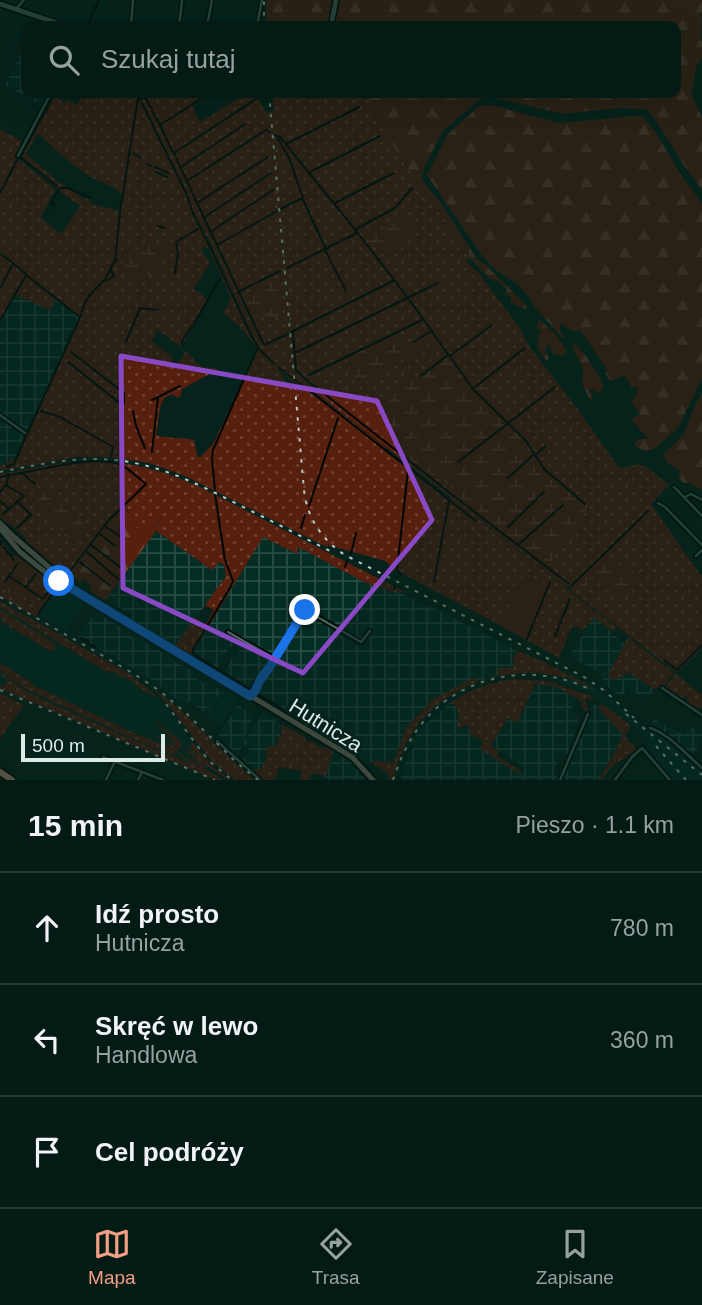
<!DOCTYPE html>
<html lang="pl">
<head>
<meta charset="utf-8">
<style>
	body { margin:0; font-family:Helvetica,sans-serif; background:#0d231e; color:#f1f3f6 }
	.scale { position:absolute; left:21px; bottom:18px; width:144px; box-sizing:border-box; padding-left:7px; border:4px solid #dbebe7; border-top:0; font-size:19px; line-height:24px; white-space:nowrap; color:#dbebe7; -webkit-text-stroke:5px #06221c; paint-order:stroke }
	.stop { position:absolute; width:21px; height:21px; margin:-16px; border:5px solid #1a73e8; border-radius:50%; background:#fff }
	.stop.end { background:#1a73e8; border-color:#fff; box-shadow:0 2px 7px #0008 }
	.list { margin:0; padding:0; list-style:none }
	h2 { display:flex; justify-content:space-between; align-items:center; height:91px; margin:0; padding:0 28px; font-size:30px }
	h2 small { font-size:23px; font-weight:400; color:#97a1a0 }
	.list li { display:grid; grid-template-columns:46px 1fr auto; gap:21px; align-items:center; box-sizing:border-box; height:112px; padding:0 28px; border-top:2px solid #253834 }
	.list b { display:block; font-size:26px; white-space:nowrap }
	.list p { margin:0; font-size:23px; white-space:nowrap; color:#97a1a0 }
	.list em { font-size:23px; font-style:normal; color:#97a1a0 }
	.icon { flex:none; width:38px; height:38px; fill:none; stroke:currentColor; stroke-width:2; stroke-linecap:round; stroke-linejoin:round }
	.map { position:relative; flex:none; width:702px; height:780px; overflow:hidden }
	.search { position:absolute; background:#041a15; box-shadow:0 7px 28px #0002; left:21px; right:21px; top:21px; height:77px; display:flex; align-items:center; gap:18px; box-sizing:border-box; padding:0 24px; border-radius:14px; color:#97a1a0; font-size:26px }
	.sheet { height:427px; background:#041a15 }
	nav { display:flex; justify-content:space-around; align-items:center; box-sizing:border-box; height:98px; border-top:2px solid #253834; background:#041a15; font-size:19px; color:#97a1a0 }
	nav a { display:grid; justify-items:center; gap:4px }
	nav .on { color:#f39f85 }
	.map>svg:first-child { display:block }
	.built { fill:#042d25 }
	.industrial { fill:url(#industrial-grid) }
	.grass { fill:url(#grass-dots); fill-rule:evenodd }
	.forest { fill:url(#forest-firs) }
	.wetland { fill:url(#wetland-marsh) }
	.park { fill:#561f0e }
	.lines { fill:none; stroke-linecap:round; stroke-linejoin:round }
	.stream { stroke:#000705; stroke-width:2 }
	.minor-casing { stroke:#000a07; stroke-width:6 }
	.tertiary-casing { stroke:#000a07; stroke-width:8 }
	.secondary-casing { stroke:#000a07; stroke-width:9 }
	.primary-casing { stroke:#000a07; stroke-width:10 }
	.minor { stroke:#48655e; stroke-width:2.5 }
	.tertiary { stroke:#48655e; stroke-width:4.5 }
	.secondary { stroke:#7e7669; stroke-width:5 }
	.primary { stroke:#b38774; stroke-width:6 }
	.rail { stroke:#b9cbc6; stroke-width:2; stroke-dasharray:3.5 7; stroke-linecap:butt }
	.route { stroke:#1a73e8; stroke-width:9 }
	.marked { fill:none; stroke:#8949c5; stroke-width:5; stroke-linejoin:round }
	.labels { text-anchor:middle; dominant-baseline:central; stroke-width:7; stroke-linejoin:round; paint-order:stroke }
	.street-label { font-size:21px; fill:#dbebe7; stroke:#06221c }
</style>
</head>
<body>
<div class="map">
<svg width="702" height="780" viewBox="0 0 702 780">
	<defs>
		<pattern id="industrial-grid" width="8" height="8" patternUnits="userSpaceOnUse" patternTransform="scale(1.75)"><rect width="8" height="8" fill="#042d25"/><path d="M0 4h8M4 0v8" fill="none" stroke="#284c45"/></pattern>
		<pattern id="grass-dots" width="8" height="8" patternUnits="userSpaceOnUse" patternTransform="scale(1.75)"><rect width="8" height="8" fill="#561f0e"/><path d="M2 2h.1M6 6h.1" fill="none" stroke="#6e4031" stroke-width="1.8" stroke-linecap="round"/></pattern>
		<pattern id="forest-firs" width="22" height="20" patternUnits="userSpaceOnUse" patternTransform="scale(1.75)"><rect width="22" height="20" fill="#561f0e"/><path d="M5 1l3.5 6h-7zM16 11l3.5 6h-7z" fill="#6e4031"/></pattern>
		<pattern id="wetland-marsh" width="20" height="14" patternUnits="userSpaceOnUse" patternTransform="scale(1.75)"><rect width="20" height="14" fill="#561f0e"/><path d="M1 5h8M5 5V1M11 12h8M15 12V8" fill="none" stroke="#6e4031"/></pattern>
	</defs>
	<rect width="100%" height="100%" fill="#06221c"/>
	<g class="built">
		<polygon points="58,587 85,603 66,630 38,614"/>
		<polygon points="0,601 31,618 28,624 108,673 110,670 136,683 159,700 167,708 199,751 213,767 208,775 0,688"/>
		<polygon points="563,669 598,689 630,716 659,735 702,772 702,780 674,780 646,748 648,742 641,733 631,724 591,695 569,685 556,682"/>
		<polygon points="222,691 228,692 239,699 219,725 205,713"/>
	</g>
	<g class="industrial">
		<polygon points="26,45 26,93 50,93 42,106 5,85"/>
		<polygon points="25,274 79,317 14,459 0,466 0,320"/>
		<polygon points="156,531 212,570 219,562 224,565 226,576 176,646 131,619 133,615 116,606 117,603 106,599"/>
		<polygon points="263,536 297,554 296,547 304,550 364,582 397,591 429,607 430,606 516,650 513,658 514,667 498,669 499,675 476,682 475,677 406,728 394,762 374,761 372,763 295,717 296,715 257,692 304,613 309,613 332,627 333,631 336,632 338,631 341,633 340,635 357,645 364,645 373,630 370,628 363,639 358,638 317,612 304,608 269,666 255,679 250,687 224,672 232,658 235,659 239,651 234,647 238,640 237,639 232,647 230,646 217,668 195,654 194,651"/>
		<polygon points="96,612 130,633 129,635 135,638 136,637 151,646 150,648 155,651 157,649 173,659 173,661 178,664 179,663 194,672 193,676 203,683 207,682 222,691 205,713 190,701 185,706 152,680 78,637"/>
		<polygon points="594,617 625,644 609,673 609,677 613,680 629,673 654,689 648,698 643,697 628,688 621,698 609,688 598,672 569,656"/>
		<polygon points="535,683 557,687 576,698 570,713 580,717 574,732 571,731 575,737 566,756 560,753 554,773 550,772 559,776 557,780 401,780 401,777 407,759 415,745 412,741 422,727 449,704 454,704 457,708 459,722 457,727 465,725 468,726 472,736 480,739 482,744 521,775 525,767 490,746 508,718 517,723 519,721"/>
		<polygon points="594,703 624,735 613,756 598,780 561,780"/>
		<polygon points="238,705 254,715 242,744 263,713 281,724 282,731 276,746 266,750 266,759 262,769 252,770 242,762 250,750 243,744 237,757 217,738"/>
		<polygon points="654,719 684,735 689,726 702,733 702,737 695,753 691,752 689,754 666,735 651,725"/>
		<polygon points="333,752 357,766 369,780 324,780"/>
	</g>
	<g class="grass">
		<path d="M52 93H61L59 99 65 103 68 99 76 105 83 95 81 93H136L142 101 143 100 144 93H212L192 106 200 122 247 93H256L265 112 274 111 272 93H366L386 136 443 218 465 244 470 258 466 261 478 272 520 328 529 346 574 404 618 466 622 468 639 464 647 467 669 485 651 504 702 577V648L677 673 573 592 570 587H566L315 392 302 387 287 378 286 374H283L274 361 288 386V383L290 382 313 392 385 447 384 450 449 500 451 498 616 627V630L612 631 594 618 582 631 578 627 574 626 570 631 559 658 525 639 545 594 532 580 525 581 519 587 499 625 394 569 385 561 328 545 327 547 185 476 149 463 109 457H78L0 471V466L6 464 11 459 12 460 15 459 79 317 56 299 50 310 14 294 0 320V129L24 142 17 158 55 189 41 218 61 234 80 206 57 190 62 192 19 157ZM38 133C54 149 70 164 89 176 100 182 114 186 123 195L120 211 91 204 90 200 86 198 82 199 78 194 66 187 64 188V184L60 183 26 154ZM199 219 259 345 255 337 252 338 254 335 211 247H210L209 250 231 298 223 313 239 326 241 331 243 330 258 349 213 444 200 457 197 456 194 440C184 438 163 438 156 435L160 408 164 398 172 394 178 398 181 395 182 389 219 369 200 366 186 351 177 365 171 362 174 358 152 341 157 330 181 347 208 300 194 288 211 262 205 256 202 248 203 247 208 248 210 244Z"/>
		<path d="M84 461C127 460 164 470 202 488L403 591 402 593 397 591 396 593 364 582 304 550 297 548V554L263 537 194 650 192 657 175 647 174 645H176L195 618 205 626 214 610 205 605 226 576 224 565 219 562 212 570 156 531 154 526 160 522 159 518 137 529 128 511 122 508 109 521 70 574 65 570 59 572 57 569 23 542 27 539 10 524 7 527 2 522 0 517V474L59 463Z"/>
		<polygon points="0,537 11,556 16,555 6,541 22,560 60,585 36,617 0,597"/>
		<polygon points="0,601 130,674 158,697 157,698 135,686 136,683 110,671 108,673 105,671 0,607"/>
		<polygon points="0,609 53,642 56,647 54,650 50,651 0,621 2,618 0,617"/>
		<polygon points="628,637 674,673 663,686 654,689 629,673 613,680 609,677 609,673"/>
		<path d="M516 650 542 661 581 681 596 691C586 687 577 681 566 678 512 662 440 685 411 735 402 749 397 765 392 780H389V774L372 763 373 761 394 762 406 728 433 699 475 677 477 682 498 675 497 669 514 667 513 658 516 654Z"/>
		<polygon points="0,663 31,682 31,684 132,732 173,749 149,731 178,749 157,729 177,745 154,721 160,725 178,742 156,719 181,742 182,746 175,754 172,755 140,742 28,690 12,680 0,670"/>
		<path d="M0 672C21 691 49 702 75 714 108 729 141 744 174 757H179L178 759 184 761 186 760 187 763 190 762 194 764 178 755 179 753 201 766 182 749 183 748 196 760 187 750 188 749 200 761 187 744 191 746 193 743 185 732 213 767 231 780 223 777 201 762 207 768 204 766V768L223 780H216L0 689V685L3 687 7 681 0 674Z"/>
		<polygon points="676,674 702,695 702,708 700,707 698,711 685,703 688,698 684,695 681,700 664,688"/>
		<path d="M514 679 549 681 578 692 589 694 594 698 593 700 587 698 585 700 588 709 586 712 578 698H576L557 687 535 684 517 723 508 718 491 745 499 751 497 755 520 771 521 775 480 749 482 744 480 739 472 736 468 726 465 725 459 729 457 726C460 719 459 710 454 704H449C468 690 490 682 514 679Z"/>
		<polygon points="151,686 183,712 211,739 207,745 212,741 255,780 235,780 212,762 172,709"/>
		<polygon points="0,693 24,705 0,739"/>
		<polygon points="602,704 631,725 625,736 637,750 611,767 601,780 598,780 613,756 623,735 598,708"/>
		<polygon points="281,724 305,737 305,739 309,742 311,741 324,749 327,747 333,752 326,776 311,773 309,780 300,780 302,771 279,767 275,780 262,780 241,763 242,762 252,770 262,768 266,759 267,747 276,746 282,731"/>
	</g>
	<g class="forest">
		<polygon points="266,0 702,0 701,40 702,42 702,58 697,65 691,93 702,117 702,190 683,164 656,120 646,109 618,108 563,114 491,97 480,99 443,131 424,168 422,180 441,203 477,259 486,265 527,306 525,309 511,303 511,296 505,296 507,290 498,281 491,280 470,258 465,244 443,218 386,136 366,93 676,93 676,26 266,26"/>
		<polygon points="491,105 560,123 635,116 643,117 656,133 678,170 702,204 702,379 678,428 656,448 647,451 636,447 635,443 637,439 648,439 631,419 640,414 631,402 637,394 638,386 632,388 624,375 611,381 605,374 607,370 581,331 572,331 560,323 560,331 564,338 563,339 533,305 530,298 516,283 496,270 483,257 427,175 448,134 479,106"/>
		<path d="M539 320C550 328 561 339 567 352L563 356 553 354 549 345 545 349 549 358 547 361C539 351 533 345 541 332L537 328Z"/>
		<polygon points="575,344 586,356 604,385 602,390 598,393 589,388 593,399 591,402 582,384 583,369 572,345"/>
		<polygon points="702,394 702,490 689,483 683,483 678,477 681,471 668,463 663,455 684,434 695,405"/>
		<polygon points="122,507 132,516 137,529 153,517 159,518 160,521 154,526 156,531 105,601 90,591 92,586 83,579 80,582 70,574 109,521"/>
	</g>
	<g class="wetland">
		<path d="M410 217 415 219C412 235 410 237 395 243L394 245 381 254C378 247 371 246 368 240 378 230 396 219 410 217Z"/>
		<path d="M146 244 158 245 168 249 169 257 162 260 160 263C163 268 164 273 158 277L152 275 136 277 123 266V260L126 255 137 254 139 248Z"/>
		<path d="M263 283C268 284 276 285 279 288L278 310 280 315 278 317H257L249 309 245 300 249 292Z"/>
		<polygon points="429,328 444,348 443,349 424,347 411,353 372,379 362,384 358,384 352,373 352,354 394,334 404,344 426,334"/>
		<path d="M448 354 471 386 480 381 494 401 508 416 514 419 519 429 529 441 548 471 586 501 588 505 587 509 581 517 570 537 558 550 550 564 547 565 524 549 511 536 460 498 448 485 414 463 379 434 373 430 370 420 376 413 401 391 400 387 406 380 421 374 429 367C438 366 445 364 448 354Z"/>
		<path d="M50 489C60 491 64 500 66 510L71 512 83 523V535L77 543H74L67 539 61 530 51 525 37 503 38 497Z"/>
		<path d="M600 559 612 560 619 565 623 563 630 564 635 575 631 585 624 594C611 588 601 585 597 570 589 577 590 586 582 592L575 588V586Z"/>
		<polygon points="22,568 36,579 37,583 43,588 40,598 24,590 16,594 7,592 7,587 12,576 17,574 18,570"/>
	</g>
	<polygon class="park" points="525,580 539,582 545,586 545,594 525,639 499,625 519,587"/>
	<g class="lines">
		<g class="stream">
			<polyline points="87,26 99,0"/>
			<polyline points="134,93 140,100"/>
			<polyline points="141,93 142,93"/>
			<polyline points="143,95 152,109"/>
			<polyline points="142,103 187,195 192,211 209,245"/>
			<polyline points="152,111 160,125 210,93"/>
			<polyline points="43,116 55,93"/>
			<polyline points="160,125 168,142"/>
			<polyline points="274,135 280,137 357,232 408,298 473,389 526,441 544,469 585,504"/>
			<path d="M277 137C281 144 285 151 289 158 295 171 296 183 303 196L302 198 326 249"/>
			<polyline points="169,144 173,152"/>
			<polyline points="286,144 359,107"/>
			<polyline points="134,154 141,158"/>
			<polyline points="175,155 174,153 259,97 257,93"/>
			<polyline points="21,156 42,117"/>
			<polyline points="20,157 57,186"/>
			<polyline points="176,158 192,192"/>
			<polyline points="147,164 152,166"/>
			<polyline points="155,167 168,173"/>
			<polyline points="181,167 245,124"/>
			<polyline points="156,172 167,177"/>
			<polyline points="310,172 380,136"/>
			<polyline points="187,181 266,130 270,132"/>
			<polyline points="4,186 17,160"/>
			<polyline points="59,188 68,188 90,198"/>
			<polyline points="0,193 3,187"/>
			<polyline points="193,194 197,203 268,157"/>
			<polyline points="197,203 264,345 288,334"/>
			<polyline points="335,203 394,173"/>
			<polyline points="54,206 51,204 58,191"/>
			<polyline points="281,209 302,198"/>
			<polyline points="48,211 48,210"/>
			<polyline points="205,217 271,173"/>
			<polyline points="158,226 164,228"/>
			<polyline points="356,229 395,208 412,188"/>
			<polyline points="210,232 273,190"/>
			<polyline points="217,245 277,211"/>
			<polyline points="210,247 231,292"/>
			<polyline points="325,250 346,291"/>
			<polyline points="115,260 120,212 138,98"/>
			<polyline points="116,262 117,259"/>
			<polyline points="14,264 26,274"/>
			<polyline points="287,268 357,233"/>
			<polyline points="175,273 178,254 176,242 198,229"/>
			<polyline points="107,280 114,276 111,270"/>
			<polyline points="1,287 13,263 1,254"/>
			<polyline points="238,292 280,271"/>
			<polyline points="232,294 252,337"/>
			<polyline points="0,321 26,275 80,317"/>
			<polyline points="194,324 221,277"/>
			<polyline points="291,332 393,281"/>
			<polyline points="293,332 296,370 302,376"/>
			<polyline points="126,342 140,308 158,310"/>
			<polyline points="413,342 430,332"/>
			<polyline points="182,345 182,341 192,326"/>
			<polyline points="259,349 273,363"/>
			<polyline points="71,352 124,393 124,403"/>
			<polyline points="297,352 438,283"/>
			<polyline points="451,355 492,325"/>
			<polyline points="68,362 122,405"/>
			<polyline points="279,368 285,372"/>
			<polyline points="287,374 293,378"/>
			<polyline points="309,375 422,320"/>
			<polyline points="421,376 448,355"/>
			<polyline points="303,377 450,493"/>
			<polyline points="295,380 303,386"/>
			<polyline points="474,388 525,348"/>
			<polyline points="310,391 476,521"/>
			<polyline points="152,400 180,386"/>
			<polyline points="41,411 60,417 113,447 111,456"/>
			<polyline points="133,411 136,426 145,448"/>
			<path d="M28 432 81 315C86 293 94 293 106 278 109 273 111 267 114 262"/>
			<polyline points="152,452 158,397"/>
			<polyline points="536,454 546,446"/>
			<polyline points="458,462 555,387"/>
			<polyline points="7,467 14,464 26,436"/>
			<path d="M22 473C48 468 94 456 119 464 128 467 138 478 146 484L108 521 67 575"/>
			<polyline points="0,477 9,475 9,474"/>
			<polyline points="508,478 533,455"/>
			<polyline points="215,491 212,458 213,450 258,347 253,338"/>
			<polyline points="0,492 6,485 9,475 22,473 35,484"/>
			<polyline points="215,494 225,560 233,581 231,586 194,648 192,653 249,689"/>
			<polyline points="451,494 569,584"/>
			<polyline points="0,501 9,509"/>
			<polyline points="17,501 31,515 17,528"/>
			<polyline points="309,506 338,418"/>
			<polyline points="3,514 24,496 6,485"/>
			<polyline points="105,526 121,537"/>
			<polyline points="508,527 544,492"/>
			<polyline points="301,528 305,515"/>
			<polyline points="100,534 115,546"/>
			<polyline points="0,540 2,542 0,545"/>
			<polyline points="519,544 563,505"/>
			<polyline points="91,545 124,570"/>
			<polyline points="3,547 14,560"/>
			<polyline points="87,552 118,579"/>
			<polyline points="351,554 356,533"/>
			<polyline points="80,562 109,585"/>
			<polyline points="345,567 347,561"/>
			<polyline points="401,575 397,570 408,470"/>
			<polyline points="9,576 43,599 53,585"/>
			<polyline points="5,582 18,563"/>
			<polyline points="434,582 449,501"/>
			<polyline points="571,586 648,511"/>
			<polyline points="26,587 36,574"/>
			<polyline points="394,589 395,586"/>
			<polyline points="38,614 57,587"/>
			<polyline points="555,636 570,599"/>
			<polyline points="81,638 89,642"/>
			<polyline points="527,639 550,582"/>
			<polyline points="89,644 95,647"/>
			<polyline points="664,660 677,670 702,645"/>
			<polyline points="257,694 277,705 280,709"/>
		</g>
		<defs>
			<g id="minor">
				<polyline points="16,9 24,0"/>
				<polyline points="131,26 133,0"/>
				<polyline points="179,26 182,0"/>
				<polyline points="207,26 212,0"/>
				<polyline points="257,26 262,0"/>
				<polyline points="18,156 51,93"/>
				<polyline points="0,415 25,433"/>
				<polyline points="674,487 702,516"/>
				<polyline points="685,497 691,494 702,500"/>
				<polyline points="658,503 665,507 702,545"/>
				<polyline points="696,556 702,550"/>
				<polyline points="228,632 275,659"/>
				<polyline points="662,688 702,715"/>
				<polyline points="254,692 259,684 260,680"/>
				<polyline points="251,696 256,682 269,668 305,610 361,642 370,631"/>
				<path d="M650 728C668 733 688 756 702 768"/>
				<polyline points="217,741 260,780"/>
				<polyline points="103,757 163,780"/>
				<polyline points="106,780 115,761"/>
				<polyline points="138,780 142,772"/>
				<polyline points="560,780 588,714"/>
				<polyline points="615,780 632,757 642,748 670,780"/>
			</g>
			<g id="tertiary">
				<polyline points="0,4 66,26"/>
				<polyline points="331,26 336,0"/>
			</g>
			<g id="secondary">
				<polyline points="0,523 14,537 66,582"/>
				<polyline points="0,528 20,552 45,572 352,757 373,780"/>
			</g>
			<polyline id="primary" points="0,772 12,780"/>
		</defs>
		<use href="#minor" class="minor-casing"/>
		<use href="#tertiary" class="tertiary-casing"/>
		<use href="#secondary" class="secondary-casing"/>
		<use href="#primary" class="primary-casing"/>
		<use href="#minor" class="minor"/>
		<use href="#tertiary" class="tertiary"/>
		<use href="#secondary" class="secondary"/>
		<use href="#primary" class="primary"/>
		<g class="rail">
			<polyline points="264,26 264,0"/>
			<path d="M269 93 304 490C307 518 322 540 345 555L584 677 605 691 634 718"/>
			<path d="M0 472C31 466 63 459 95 459 150 459 194 482 241 506 272 521 302 537 332 552"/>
			<polyline points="0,597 131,672 160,691 186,713 236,762 258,780"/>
			<polyline points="0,690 215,780"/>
			<polyline points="166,704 208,760 232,780"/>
			<polyline points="626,714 702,775"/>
			<polyline points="656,746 686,780"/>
			<path d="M393 780C400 759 409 739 423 722 462 675 532 662 587 688"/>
		</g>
	</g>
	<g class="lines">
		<polyline class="route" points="59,581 250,696 255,691 260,680 269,668 305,610"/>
	</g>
	<path d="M0 0H702V780H0ZM121 356 377 401 432 520 303 673 123 588Z" fill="#06221c" fill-opacity=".55" fill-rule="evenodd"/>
	<path class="marked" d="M121 356 377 401 432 520 303 673 123 588Z"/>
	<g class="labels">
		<g class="street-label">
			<text transform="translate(326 725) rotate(32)">Hutnicza</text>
		</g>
	</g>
</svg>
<div class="scale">500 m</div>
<div class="stop" style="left:59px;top:581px"></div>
<div class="stop end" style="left:305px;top:610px"></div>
<div class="search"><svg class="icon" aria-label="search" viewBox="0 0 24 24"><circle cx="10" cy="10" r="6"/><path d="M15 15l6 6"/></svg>Szukaj tutaj</div>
</div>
<section class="sheet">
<h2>15 min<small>Pieszo · 1.1 km</small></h2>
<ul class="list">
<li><svg class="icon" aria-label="ahead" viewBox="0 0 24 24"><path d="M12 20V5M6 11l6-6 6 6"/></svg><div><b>Idź prosto</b><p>Hutnicza</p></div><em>780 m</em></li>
<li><svg class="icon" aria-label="left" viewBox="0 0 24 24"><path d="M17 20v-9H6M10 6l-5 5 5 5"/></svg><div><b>Skręć w lewo</b><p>Handlowa</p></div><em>360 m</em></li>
<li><svg class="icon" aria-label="arrive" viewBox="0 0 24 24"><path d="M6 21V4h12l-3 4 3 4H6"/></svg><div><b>Cel podróży</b></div></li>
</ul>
</section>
<nav>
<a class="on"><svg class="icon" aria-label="map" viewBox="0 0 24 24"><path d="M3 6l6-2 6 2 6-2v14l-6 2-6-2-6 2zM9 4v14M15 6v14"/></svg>Mapa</a>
<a><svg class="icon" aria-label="directions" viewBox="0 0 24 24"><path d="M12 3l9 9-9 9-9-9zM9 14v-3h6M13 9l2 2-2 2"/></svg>Trasa</a>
<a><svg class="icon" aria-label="saved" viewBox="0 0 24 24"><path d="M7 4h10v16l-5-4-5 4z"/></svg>Zapisane</a>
</nav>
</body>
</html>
